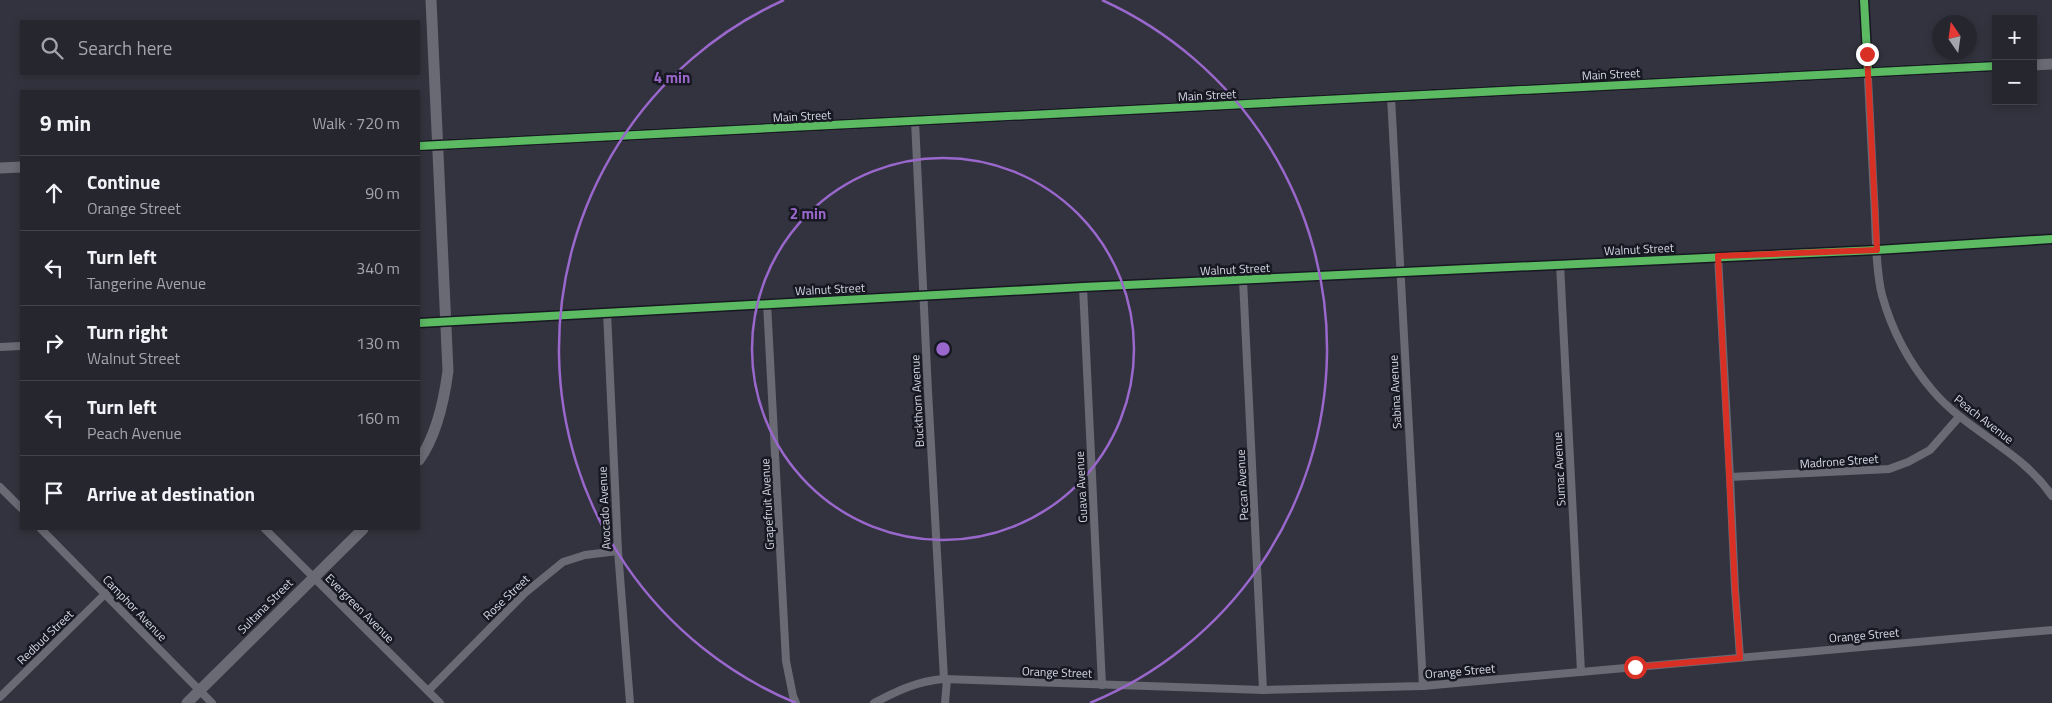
<!DOCTYPE html>
<html lang="en">
<head>
<meta charset="utf-8">
<style>
	body { margin:0; font-family:"Titillium Web",sans-serif; background:#32323b; color:#f1f3f6 }
	.controls { position:absolute; right:15px; top:15px; display:grid; overflow:hidden; border-radius:0px; box-shadow:0 2px 8px #0003 }
	.controls button { width:45px; height:45px; display:grid; place-items:center; padding:0; border:0; border-bottom:1px solid #42434b; background:#26262f; color:#f1f3f6; font:25px sans-serif }
	.compass { position:absolute; left:1932px; top:15px; width:45px; height:45px; border-radius:50%; background:#26262f; box-shadow:0 2px 8px #0003; rotate:347deg }
	.stop { position:absolute; width:15px; height:15px; margin:-11px; border:4px solid #d93025; border-radius:50%; background:#fff }
	.stop.end { background:#d93025; border-color:#fff; box-shadow:0 1px 5px #0008 }
	.list { margin:0; padding:0; list-style:none }
	h2 { display:flex; justify-content:space-between; align-items:center; height:65px; margin:0; padding:0 20px; font-size:21px }
	h2 small { font-size:16px; font-weight:400; color:#a4a5aa }
	.list li { display:grid; grid-template-columns:32px 1fr auto; gap:15px; align-items:center; box-sizing:border-box; height:75px; padding:0 20px; border-top:1px solid #42434b }
	.list b { display:block; font-size:19px; white-space:nowrap }
	.list p { margin:0; font-size:16px; white-space:nowrap; color:#a4a5aa }
	.list em { font-size:16px; font-style:normal; color:#a4a5aa }
	.icon { flex:none; width:28px; height:28px; fill:none; stroke:currentColor; stroke-width:2; stroke-linecap:round; stroke-linejoin:round }
	.map { position:relative; flex:none; width:2052px; height:703px; overflow:hidden }
	.search { position:absolute; background:#26262f; box-shadow:0 2px 8px #0003; left:20px; top:20px; width:400px; height:55px; display:flex; align-items:center; gap:12px; box-sizing:border-box; padding:0 18px; border-radius:0px; color:#a4a5aa; font-size:19px }
	.panel { position:absolute; background:#26262f; box-shadow:0 2px 8px #0003; left:20px; top:90px; width:400px; height:440px; border-radius:0px }
	.map>svg:first-child { display:block }
	.lines { fill:none; stroke-linecap:round; stroke-linejoin:round }
	.street { stroke:#696a74; stroke-width:8 }
	.secondary { stroke:#696a74; stroke-width:11 }
	.cycleway-casing { stroke:#171822; stroke-width:11 }
	.cycleway { stroke:#5cba63; stroke-width:8 }
	.route { stroke:#d93025; stroke-width:6 }
	.ring { fill:none; stroke:#9a68cc; stroke-width:2.5 }
	.labels { text-anchor:middle; dominant-baseline:central; stroke-width:5; stroke-linejoin:round; paint-order:stroke }
	.street-label { font-size:12px; fill:#d5d7e5; stroke:#171822 }
	.centre { fill:#9a68cc; stroke:#171822; stroke-width:2.5 }
	.ring-label { font-size:15px; text-anchor:middle; font-weight:bold; fill:#9a68cc; stroke:#171822; stroke-width:5; stroke-linejoin:round; paint-order:stroke }
</style>
</head>
<body>
<div class="map">
<svg width="2052" height="703" viewBox="0 0 2052 703">
	<rect width="100%" height="100%" fill="#33333f"/>
	<g class="lines">
		<g class="street">
			<path d="M1864 0C1867 66 1871 131 1874 197 1876 226 1875 268 1882 295 1892 331 1909 363 1933 391 1968 432 2022 451 2052 496"/>
			<polyline points="1391,97 1423,686"/>
			<polyline points="915,121 928,391 944,679"/>
			<polyline points="1718,256 1730,477 1735,589 1740,657"/>
			<polyline points="1560,264 1581,672"/>
			<polyline points="1243,280 1263,690"/>
			<polyline points="1083,287 1102,685"/>
			<polyline points="767,303 786,661 793,696 796,703"/>
			<polyline points="607,312 618,551 630,703"/>
			<polyline points="419,323 1083,287 1877,250 2052,239"/>
			<polyline points="0,347 21,346"/>
			<polyline points="1730,477 1889,469 1908,462 1930,450 1959,417"/>
			<polyline points="0,487 21,508"/>
			<polyline points="41,529 212,703"/>
			<polyline points="265,529 440,703"/>
			<polyline points="428,691 525,593 563,562 585,555 618,551"/>
			<polyline points="0,697 106,593"/>
			<path d="M874 703C897 691 917 681 944 679L1263 690 1423 686 2052 630"/>
			<polyline points="945,703 947,679"/>
		</g>
		<g class="secondary">
			<polyline points="2033,65 2052,64"/>
			<polyline points="419,146 1996,66"/>
			<polyline points="0,168 21,167"/>
			<path d="M419 460C437 435 444 401 448 371L431 0"/>
			<polyline points="187,703 363,529"/>
		</g>
		<defs>
			<g id="cycleway">
				<polyline points="1864,0 1868,72"/>
				<polyline points="419,146 1996,66"/>
				<polyline points="419,323 1083,287 1877,250 2052,239"/>
			</g>
		</defs>
		<use href="#cycleway" class="cycleway-casing"/>
		<use href="#cycleway" class="cycleway"/>
	</g>
	<g class="lines">
		<polyline class="route" points="1635,667 1740,658 1735,589 1718,256 1877,250 1867,54"/>
	</g>
	<g class="ring">
		<circle cx="943" cy="349" r="191"/>
		<path d="M796 703A383 383 0 0 1 784 0M1102 0A383 383 0 0 1 1090 703"/>
	</g>
	<g class="labels">
		<g class="street-label">
			<text transform="translate(1611 74) rotate(-3)">Main Street</text>
			<text transform="translate(1207 95) rotate(-3)">Main Street</text>
			<text transform="translate(802 116) rotate(-3)">Main Street</text>
			<text transform="translate(1639 249) rotate(-3)">Walnut Street</text>
			<text transform="translate(1235 269) rotate(-3)">Walnut Street</text>
			<text transform="translate(830 289) rotate(-3)">Walnut Street</text>
			<text transform="translate(1395 392) rotate(-93)">Sabina Avenue</text>
			<text transform="translate(917 401) rotate(-93)">Buckthorn Avenue</text>
			<text transform="translate(1984 419) rotate(38)">Peach Avenue</text>
			<text transform="translate(1839 461) rotate(-4)">Madrone Street</text>
			<text transform="translate(1559 469) rotate(-93)">Sumac Avenue</text>
			<text transform="translate(1242 485) rotate(-93)">Pecan Avenue</text>
			<text transform="translate(1081 487) rotate(-93)">Guava Avenue</text>
			<text transform="translate(767 504) rotate(-93)">Grapefruit Avenue</text>
			<text transform="translate(604 508) rotate(-93)">Avocado Avenue</text>
			<text transform="translate(506 597) rotate(-44)">Rose Street</text>
			<text transform="translate(265 606) rotate(-45)">Sultana Street</text>
			<text transform="translate(135 608) rotate(46)">Camphor Avenue</text>
			<text transform="translate(360 608) rotate(45)">Evergreen Avenue</text>
			<text transform="translate(1864 635) rotate(-5)">Orange Street</text>
			<text transform="translate(45 637) rotate(-44)">Redbud Street</text>
			<text transform="translate(1460 671) rotate(-5)">Orange Street</text>
			<text transform="translate(1057 672) rotate(2)">Orange Street</text>
		</g>
	</g>
	<circle cx="943" cy="349" r="8" class="centre"/>
	<g class="ring-label">
		<text x="672" y="83">4 min</text>
		<text x="808" y="219">2 min</text>
	</g>
</svg>
<div class="controls">
<button>+</button>
<button>−</button>
</div>
<svg class="compass" viewBox="-18 -18 36 36"><path d="M0-13l5 13h-10z" fill="#e53935"/><path d="M0 13l5-13h-10z" fill="#a4a5aa"/></svg>
<div class="stop" style="left:1635px;top:667px"></div>
<div class="stop end" style="left:1867px;top:54px"></div>
<div class="search"><svg class="icon" aria-label="search" viewBox="0 0 24 24"><circle cx="10" cy="10" r="6"/><path d="M15 15l6 6"/></svg>Search here</div>
<section class="panel">
<h2>9 min<small>Walk · 720 m</small></h2>
<ul class="list">
<li><svg class="icon" aria-label="ahead" viewBox="0 0 24 24"><path d="M12 20V5M6 11l6-6 6 6"/></svg><div><b>Continue</b><p>Orange Street</p></div><em>90 m</em></li>
<li><svg class="icon" aria-label="left" viewBox="0 0 24 24"><path d="M17 20v-9H6M10 6l-5 5 5 5"/></svg><div><b>Turn left</b><p>Tangerine Avenue</p></div><em>340 m</em></li>
<li><svg class="icon" aria-label="right" viewBox="0 0 24 24"><path d="M7 20v-9h11M14 6l5 5-5 5"/></svg><div><b>Turn right</b><p>Walnut Street</p></div><em>130 m</em></li>
<li><svg class="icon" aria-label="left" viewBox="0 0 24 24"><path d="M17 20v-9H6M10 6l-5 5 5 5"/></svg><div><b>Turn left</b><p>Peach Avenue</p></div><em>160 m</em></li>
<li><svg class="icon" aria-label="arrive" viewBox="0 0 24 24"><path d="M6 21V4h12l-3 4 3 4H6"/></svg><div><b>Arrive at destination</b></div></li>
</ul>
</section>
</div>
</body>
</html>
